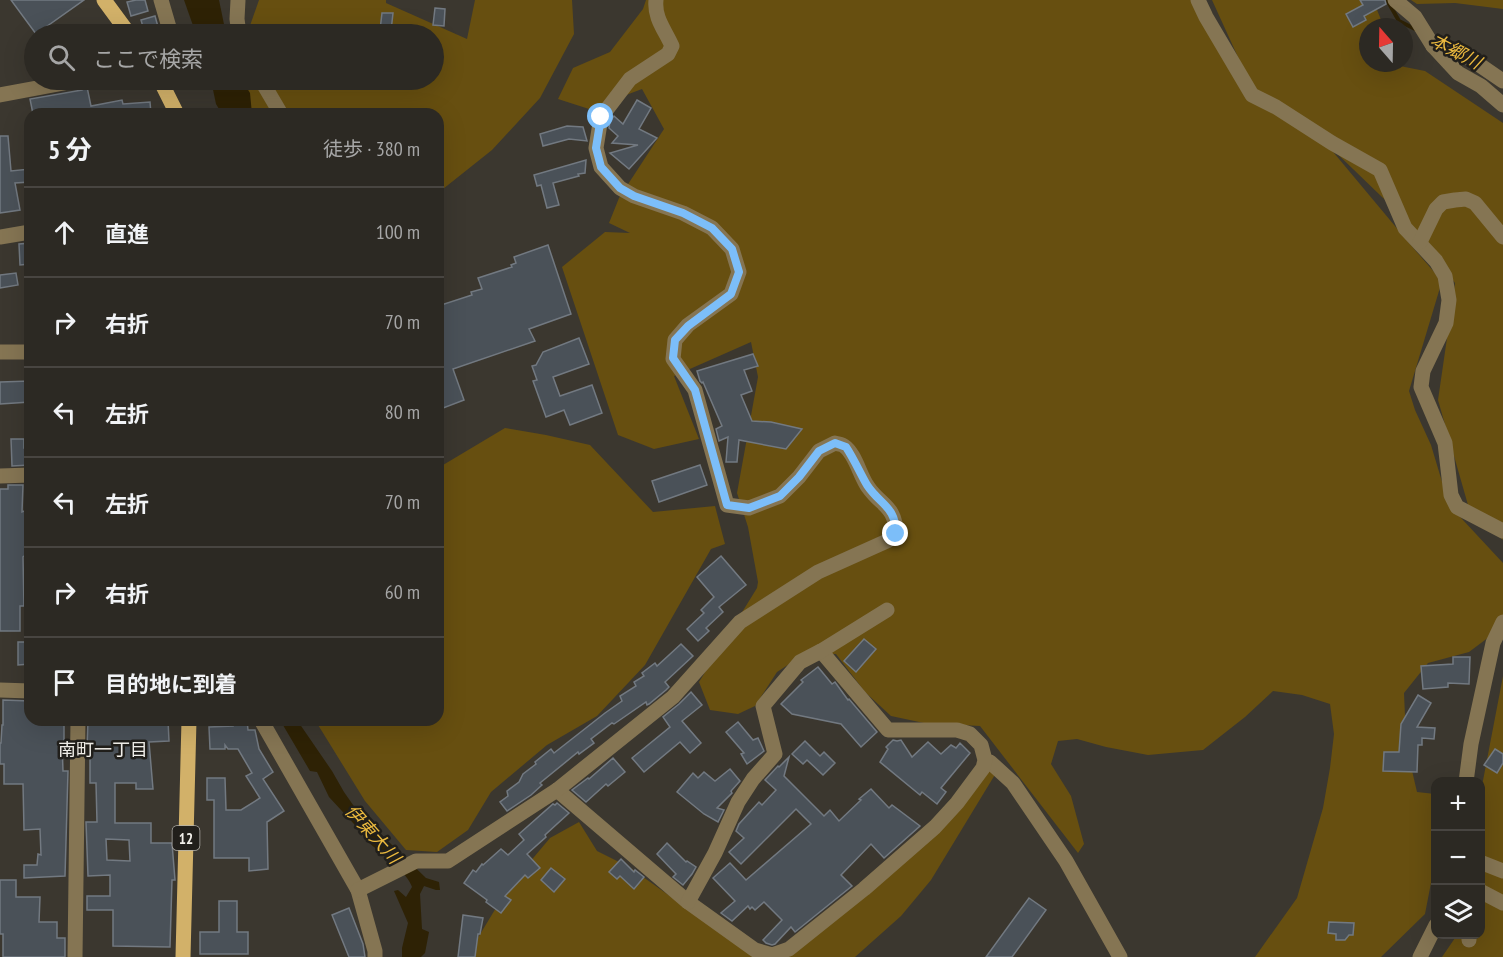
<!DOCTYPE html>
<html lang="ja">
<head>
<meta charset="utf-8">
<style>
	body { margin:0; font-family:"PT Sans Narrow","Noto Sans JP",sans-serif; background:#34312b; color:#f1f3f6 }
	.controls { position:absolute; right:18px; bottom:18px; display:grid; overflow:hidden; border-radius:12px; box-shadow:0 6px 24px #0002 }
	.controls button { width:54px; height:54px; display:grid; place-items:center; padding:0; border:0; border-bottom:2px solid #484541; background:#2c2923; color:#f1f3f6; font:30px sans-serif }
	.compass { position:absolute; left:1359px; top:18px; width:54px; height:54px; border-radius:50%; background:#2c2923; box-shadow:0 6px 24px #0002; rotate:340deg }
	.stop { position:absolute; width:18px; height:18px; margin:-14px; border:4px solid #7cbef9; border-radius:50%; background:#fff }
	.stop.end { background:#7cbef9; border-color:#fff; box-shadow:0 2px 6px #0008 }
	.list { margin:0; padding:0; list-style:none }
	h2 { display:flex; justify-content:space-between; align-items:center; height:78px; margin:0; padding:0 24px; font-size:26px }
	h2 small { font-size:20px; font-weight:400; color:#a6a6a6 }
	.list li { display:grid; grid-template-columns:39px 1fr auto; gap:18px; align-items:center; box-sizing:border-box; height:90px; padding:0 24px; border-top:2px solid #484541 }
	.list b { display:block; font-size:22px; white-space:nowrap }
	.list em { font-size:20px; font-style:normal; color:#a6a6a6 }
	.icon { flex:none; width:33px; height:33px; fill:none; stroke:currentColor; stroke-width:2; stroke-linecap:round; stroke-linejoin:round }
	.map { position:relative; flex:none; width:1503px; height:957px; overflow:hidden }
	.search { position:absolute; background:#2c2923; box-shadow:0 6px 24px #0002; left:24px; top:24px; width:420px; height:66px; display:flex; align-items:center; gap:15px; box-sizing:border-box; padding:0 21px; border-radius:33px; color:#a6a6a6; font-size:22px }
	.panel { position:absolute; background:#2c2923; box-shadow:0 6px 24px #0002; left:24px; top:108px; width:420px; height:618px; border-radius:18px }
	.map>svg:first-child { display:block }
	.green { fill:#674f10 }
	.water { fill:#2e2205 }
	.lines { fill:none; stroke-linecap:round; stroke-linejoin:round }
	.stream { stroke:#2e2205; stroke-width:4 }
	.building { fill:#4a5158; stroke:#727981; stroke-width:1.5; fill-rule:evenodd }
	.minor { stroke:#857553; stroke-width:15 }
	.major { stroke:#d2b169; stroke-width:15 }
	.route { stroke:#7cbef9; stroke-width:8 }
	.labels { text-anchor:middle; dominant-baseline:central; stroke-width:5; stroke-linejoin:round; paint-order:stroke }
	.shield { fill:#211f1b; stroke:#b3b1ac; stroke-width:1.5 }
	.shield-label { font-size:15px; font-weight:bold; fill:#f1efea }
	.water-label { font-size:18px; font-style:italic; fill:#ecba3e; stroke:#211f1b }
	.neighbourhood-label { font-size:18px; fill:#f1efea; stroke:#211f1b }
</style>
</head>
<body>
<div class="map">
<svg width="1503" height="957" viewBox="0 0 1503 957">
	<rect width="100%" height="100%" fill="#3b372f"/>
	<g class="green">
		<polygon points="259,0 386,0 386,3 467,39 475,0 572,0 574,34 540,98 492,150 438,193 438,114 242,114 237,80 434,80 434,34 247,34"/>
		<polygon points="646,0 1195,0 1253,90 1212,0 1373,0 1384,27 1368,27 1368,63 1399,63 1400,66 1425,71 1503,123 1503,540 1468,505 1438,400 1455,283 1411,225 1324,141 1415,250 1442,281 1409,391 1415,410 1431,445 1449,505 1503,563 1503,615 1497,631 1469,652 1428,663 1404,693 1405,716 1404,736 1417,792 1435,794 1435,862 1425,914 1381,957 1255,957 1297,898 1323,808 1330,768 1334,734 1330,704 1302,695 1273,691 1245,717 1203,750 1148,755 1106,747 1077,739 1058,741 1051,764 1071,796 1084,844 1078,853 980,726 924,723 891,716 865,692 836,654 806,653 777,672 755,706 738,714 710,710 699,682 757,588 758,582 748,527 737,493 758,377 751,342 674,376 699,439 654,449 618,435 562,267 605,232 630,233 609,223 619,198 664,129 642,89 589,109 558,99 573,68 610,52 643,9"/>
		<polygon points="1411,0 1503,0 1503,9 1455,3 1417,4"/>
		<polygon points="505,428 546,435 590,445 653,512 715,506 725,544 711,549 645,665 597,716 547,745 491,792 468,830 437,852 406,850 365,801 315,720 438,720 438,468"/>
		<polygon points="1503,676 1503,957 1442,957 1455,938 1455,935 1480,934 1481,791"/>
		<polygon points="987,770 996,773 931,880 901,916 855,957 784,957"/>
		<polygon points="579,822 597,851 629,867 753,955 759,957 470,957 476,941 508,888 550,838"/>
	</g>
	<g class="water">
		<polygon points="184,0 219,0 226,34 196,34"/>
		<polygon points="211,80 242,80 250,93 252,114 222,114 216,104"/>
		<path d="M280 720H297L332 771 344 792 358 812 426 878 439 882 440 890H436L424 886 420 894 422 929 429 932 425 953 421 957H402V948L408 923 394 891 398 890 406 897 412 887C409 877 392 861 383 854 376 848 369 845 366 837L329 797 317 772 310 771Z"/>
	</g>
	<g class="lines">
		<polyline class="stream" points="1387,0 1399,21 1415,29"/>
	</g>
	<g class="building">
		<polygon points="11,0 84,0 36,34"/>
		<polygon points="136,0 145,0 148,11 131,16 127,2"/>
		<polygon points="1360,0 1385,0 1386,4 1364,16 1366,20 1353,27 1346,14 1363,5"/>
		<polygon points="435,8 445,9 444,26 433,25"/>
		<polygon points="382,13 393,13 391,31 380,30"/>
		<polygon points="155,16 160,34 145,34 141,20"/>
		<polygon points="87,87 91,106 122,100 123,104 150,102 151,114 33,114 30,99 82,90"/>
		<polygon points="637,100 651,108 639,129 657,138 629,169 610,153 638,145 612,143 618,136 609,128 610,121 614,116 623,124"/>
		<polygon points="567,126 583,127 587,141 569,139 543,146 540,134"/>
		<polygon points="0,136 8,136 11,171 30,169 30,182 15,183 20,210 0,213"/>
		<polygon points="586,160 585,173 578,174 579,176 553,183 559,205 547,208 541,185 537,186 534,175"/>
		<polygon points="30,243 30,264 20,265 19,244"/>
		<polygon points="548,245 571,314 529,329 535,341 453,369 464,400 438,410 438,306 472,295 471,292 482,289 478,278 512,267 511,265 516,263 514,257"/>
		<polygon points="16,273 18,285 0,288 0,275"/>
		<polygon points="579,338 589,364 553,377 560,396 592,385 602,413 570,425 564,410 546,417 533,381 537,380 532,366 536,365 543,352"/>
		<polygon points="753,354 758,366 744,370 752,391 741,395 752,421 771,422 802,429 786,449 739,440 737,462 726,462 728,437 719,441 716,429 722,426 703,382 702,383 700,381 697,371"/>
		<polygon points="30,381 30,402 0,404 0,382"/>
		<polygon points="11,439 24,439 24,448 30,448 30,465 12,466"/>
		<polygon points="700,465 707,485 659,502 652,481"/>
		<polygon points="8,485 23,485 22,512 27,510 30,520 30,552 23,557 24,606 20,606 20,631 0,631 0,489 8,489"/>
		<polygon points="721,556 746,585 719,607 723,612 706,628 709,631 698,641 687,629 704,613 701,610 714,597 697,577"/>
		<polygon points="864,639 876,649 856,672 844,661"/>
		<polygon points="18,642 30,642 30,664 18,665"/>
		<polygon points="681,644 693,656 665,682 669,687 666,690 649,704 647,705 646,702 614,724 612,723 591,739 594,743 579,754 578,752 540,783 542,785 531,795 507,811 500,802 508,796 507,791 519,782 523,774 536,764 535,762 551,749 554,753 605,713 622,701 620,696 636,686 634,682 644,676 642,673 655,663 657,666"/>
		<polygon points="1453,657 1470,657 1469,684 1448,683 1448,687 1423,689 1421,666 1453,664"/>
		<polygon points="818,667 832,684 835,682 848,700 849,699 877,732 861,747 841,724 792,714 781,704 803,682 801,680"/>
		<polygon points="691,692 702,705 682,721 701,743 690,753 680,742 644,772 632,758 670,727 663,717 679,704"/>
		<polygon points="1418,695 1431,703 1417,727 1435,728 1434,739 1422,738 1422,745 1418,745 1417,772 1383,771 1384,752 1399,752 1401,724"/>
		<polygon points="3,700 30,701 30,720 64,720 64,742 62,742 63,771 68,771 65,876 24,878 24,865 37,865 38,854 41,855 40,829 24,830 23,784 4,784 4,764 0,764 0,743 1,743 2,725 3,725"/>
		<path d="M88 720H106V722L136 723V720H168L169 741 149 742 153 789H136V783H115V823H151V843H172L175 880H172L170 947 113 946V910H87V896H110V875L88 876 86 822H97L96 783H90V749H87ZM106 839 129 840 130 861 107 860Z"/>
		<polygon points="232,720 247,720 248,730 255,730 259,749 273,772 263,779 284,811 267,822 268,869 249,871 249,858 214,858 214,800 207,800 207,778 225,778 226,810 241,810 260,798 246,776 252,773 238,749 228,749 225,745 225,749 210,749 209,727 233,726"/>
		<polygon points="738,722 753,740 758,738 764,751 747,764 741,754 744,753 726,732"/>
		<polygon points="893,740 897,741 901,740 912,757 928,742 941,754 951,745 956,748 960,743 970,753 941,788 946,792 937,804 922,792 920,795 880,762 888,749 886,747"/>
		<polygon points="805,741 820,756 824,752 835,763 823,775 807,760 803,764 792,754"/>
		<polygon points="1495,749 1503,754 1503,763 1497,773 1484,765"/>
		<polygon points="789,757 784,776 824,816 830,810 839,821 861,800 859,799 871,789 889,808 892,805 920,826 884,858 871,844 841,875 852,886 795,932 791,927 775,944 772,945 766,943 763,940 782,920 764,902 755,910 752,907 750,909 748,906 732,921 721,913 735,901 713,878 730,863 746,880 811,824 796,809 741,864 729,852 744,838 736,831 739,824 759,802 762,805 776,790 765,780 778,766 779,767"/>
		<polygon points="613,758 625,772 608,786 606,784 586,802 572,790 588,778 589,779"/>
		<polygon points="730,769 740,781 731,791 732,793 717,808 724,810 718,822 704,814 677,792 693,773 698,778 704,772 715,781"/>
		<polygon points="557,803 569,813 545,835 546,837 527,854 540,868 528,878 525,875 505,896 511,900 501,913 486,902 487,900 464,883 473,870 476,872 482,864 483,865 501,849 508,855 524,840 519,834 553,804 555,805"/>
		<polygon points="667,843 686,862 687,861 696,867 692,874 683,885 673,877 676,874 657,854"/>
		<polygon points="621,859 634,872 635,870 644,877 634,889 620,876 617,879 609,872"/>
		<polygon points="551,868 565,879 554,892 541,880"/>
		<polygon points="0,880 16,880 16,897 40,897 39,922 57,922 57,938 65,938 65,957 3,957 3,934 0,934"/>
		<polygon points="1029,898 1046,910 1012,957 986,957"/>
		<polygon points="219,901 237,901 237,932 248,932 248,954 200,954 200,932 219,932"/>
		<polygon points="349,908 363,944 365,957 349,957 332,915"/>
		<polygon points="463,915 483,918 480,934 478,934 475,957 458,957"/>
		<polygon points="1329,922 1354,923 1353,935 1349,935 1345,940 1336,940 1336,934 1328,933"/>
	</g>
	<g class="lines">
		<g class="minor">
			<polyline points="161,0 171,34"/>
			<polyline points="238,0 237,19 239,34"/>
			<polyline points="1198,0 1206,17 1252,95 1276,107 1332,143 1380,170 1405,228 1436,261 1445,276 1449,300 1446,323 1423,371 1421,387 1445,443 1451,495 1457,507 1503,531"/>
			<polyline points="1395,0 1415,17 1433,46 1458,73 1481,86 1503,105"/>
			<polyline points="1433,46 1465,55 1503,81"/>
			<polyline points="261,80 281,114"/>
			<polyline points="0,95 80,80"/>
			<polyline points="0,237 30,232"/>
			<polyline points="1420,242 1436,209 1443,202 1455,200 1466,199 1475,203 1503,237"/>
			<polyline points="0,352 30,352"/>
			<polyline points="0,476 30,475"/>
			<polyline points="0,690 30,691"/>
			<polyline points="261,720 358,890 375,951 375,957"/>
			<polyline points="990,762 1013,783 1066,861 1120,957"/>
			<polyline points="1466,782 1471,744 1493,643 1503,622"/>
			<polyline points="557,790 688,902 755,950 772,955 789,949 864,889 935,827 957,803 983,768 985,760 981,745 970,734 957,730 888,730 821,651"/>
			<polyline points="1480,862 1503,871"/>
			<path d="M358 890 416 861H448L557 790 673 697 740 622 818 572 887 541 896 534C896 506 881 506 868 487 860 476 855 453 844 446 842 444 838 444 835 443L819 451 799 477 780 496 749 508 727 505 695 390 673 359 675 340 688 325 731 294 739 272 732 249 712 228 683 213 634 196 620 188 601 167 596 148 601 117 630 79 668 54 672 46C665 30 654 18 656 0"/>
			<polyline points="1480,891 1503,903"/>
			<polyline points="688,902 715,853 738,802 753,779 775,754 763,706 800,662 821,651 887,610"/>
			<polyline points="1469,940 1469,934"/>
			<polyline points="75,957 78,720"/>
			<polyline points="1420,957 1436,925"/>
		</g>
		<g class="major">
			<polyline points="104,0 129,34"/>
			<polyline points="160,80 177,114"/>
			<polyline points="183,957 189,720"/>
		</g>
	</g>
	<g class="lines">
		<path class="route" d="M601 117 596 148 601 167 620 188 634 196 683 213 712 228 732 249 739 272 731 294 688 326 675 340 673 358 695 390 727 505 749 508 780 496 799 477 819 451 835 443 846 447C854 459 860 473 867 485 880 505 896 506 896 534"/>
	</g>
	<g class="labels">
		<rect class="shield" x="172.5" y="826" width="27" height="24" rx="4.5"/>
		<g class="shield-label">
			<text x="186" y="838">12</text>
		</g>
		<g class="water-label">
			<text transform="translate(1456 51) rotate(28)">本郷川</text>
			<text transform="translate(373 834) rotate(48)">伊東大川</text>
		</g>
		<g class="neighbourhood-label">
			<text x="103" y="749">南町一丁目</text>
		</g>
	</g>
</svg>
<div class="controls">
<button>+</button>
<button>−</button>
<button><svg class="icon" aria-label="layers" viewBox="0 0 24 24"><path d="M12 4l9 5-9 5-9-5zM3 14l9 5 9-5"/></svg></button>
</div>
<svg class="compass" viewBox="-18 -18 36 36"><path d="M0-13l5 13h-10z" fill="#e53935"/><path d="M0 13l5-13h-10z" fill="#a6a6a6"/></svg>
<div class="stop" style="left:601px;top:117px"></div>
<div class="stop end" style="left:896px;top:534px"></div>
<div class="search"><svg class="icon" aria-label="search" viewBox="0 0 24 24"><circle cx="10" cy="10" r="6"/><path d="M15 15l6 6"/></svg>ここで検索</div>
<section class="panel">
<h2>5 分<small>徒歩 · 380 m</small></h2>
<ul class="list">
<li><svg class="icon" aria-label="ahead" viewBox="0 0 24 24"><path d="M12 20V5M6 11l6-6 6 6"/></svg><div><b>直進</b></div><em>100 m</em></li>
<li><svg class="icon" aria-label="right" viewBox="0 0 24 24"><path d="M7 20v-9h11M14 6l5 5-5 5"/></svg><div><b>右折</b></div><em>70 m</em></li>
<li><svg class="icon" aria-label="left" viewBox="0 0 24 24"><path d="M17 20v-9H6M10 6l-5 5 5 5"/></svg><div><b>左折</b></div><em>80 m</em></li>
<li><svg class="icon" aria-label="left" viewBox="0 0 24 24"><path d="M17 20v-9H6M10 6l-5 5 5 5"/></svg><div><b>左折</b></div><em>70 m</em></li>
<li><svg class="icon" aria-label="right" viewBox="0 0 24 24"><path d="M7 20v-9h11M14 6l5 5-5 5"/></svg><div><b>右折</b></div><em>60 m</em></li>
<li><svg class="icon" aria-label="arrive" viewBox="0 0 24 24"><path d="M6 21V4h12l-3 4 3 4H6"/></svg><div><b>目的地に到着</b></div></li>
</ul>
</section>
</div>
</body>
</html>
